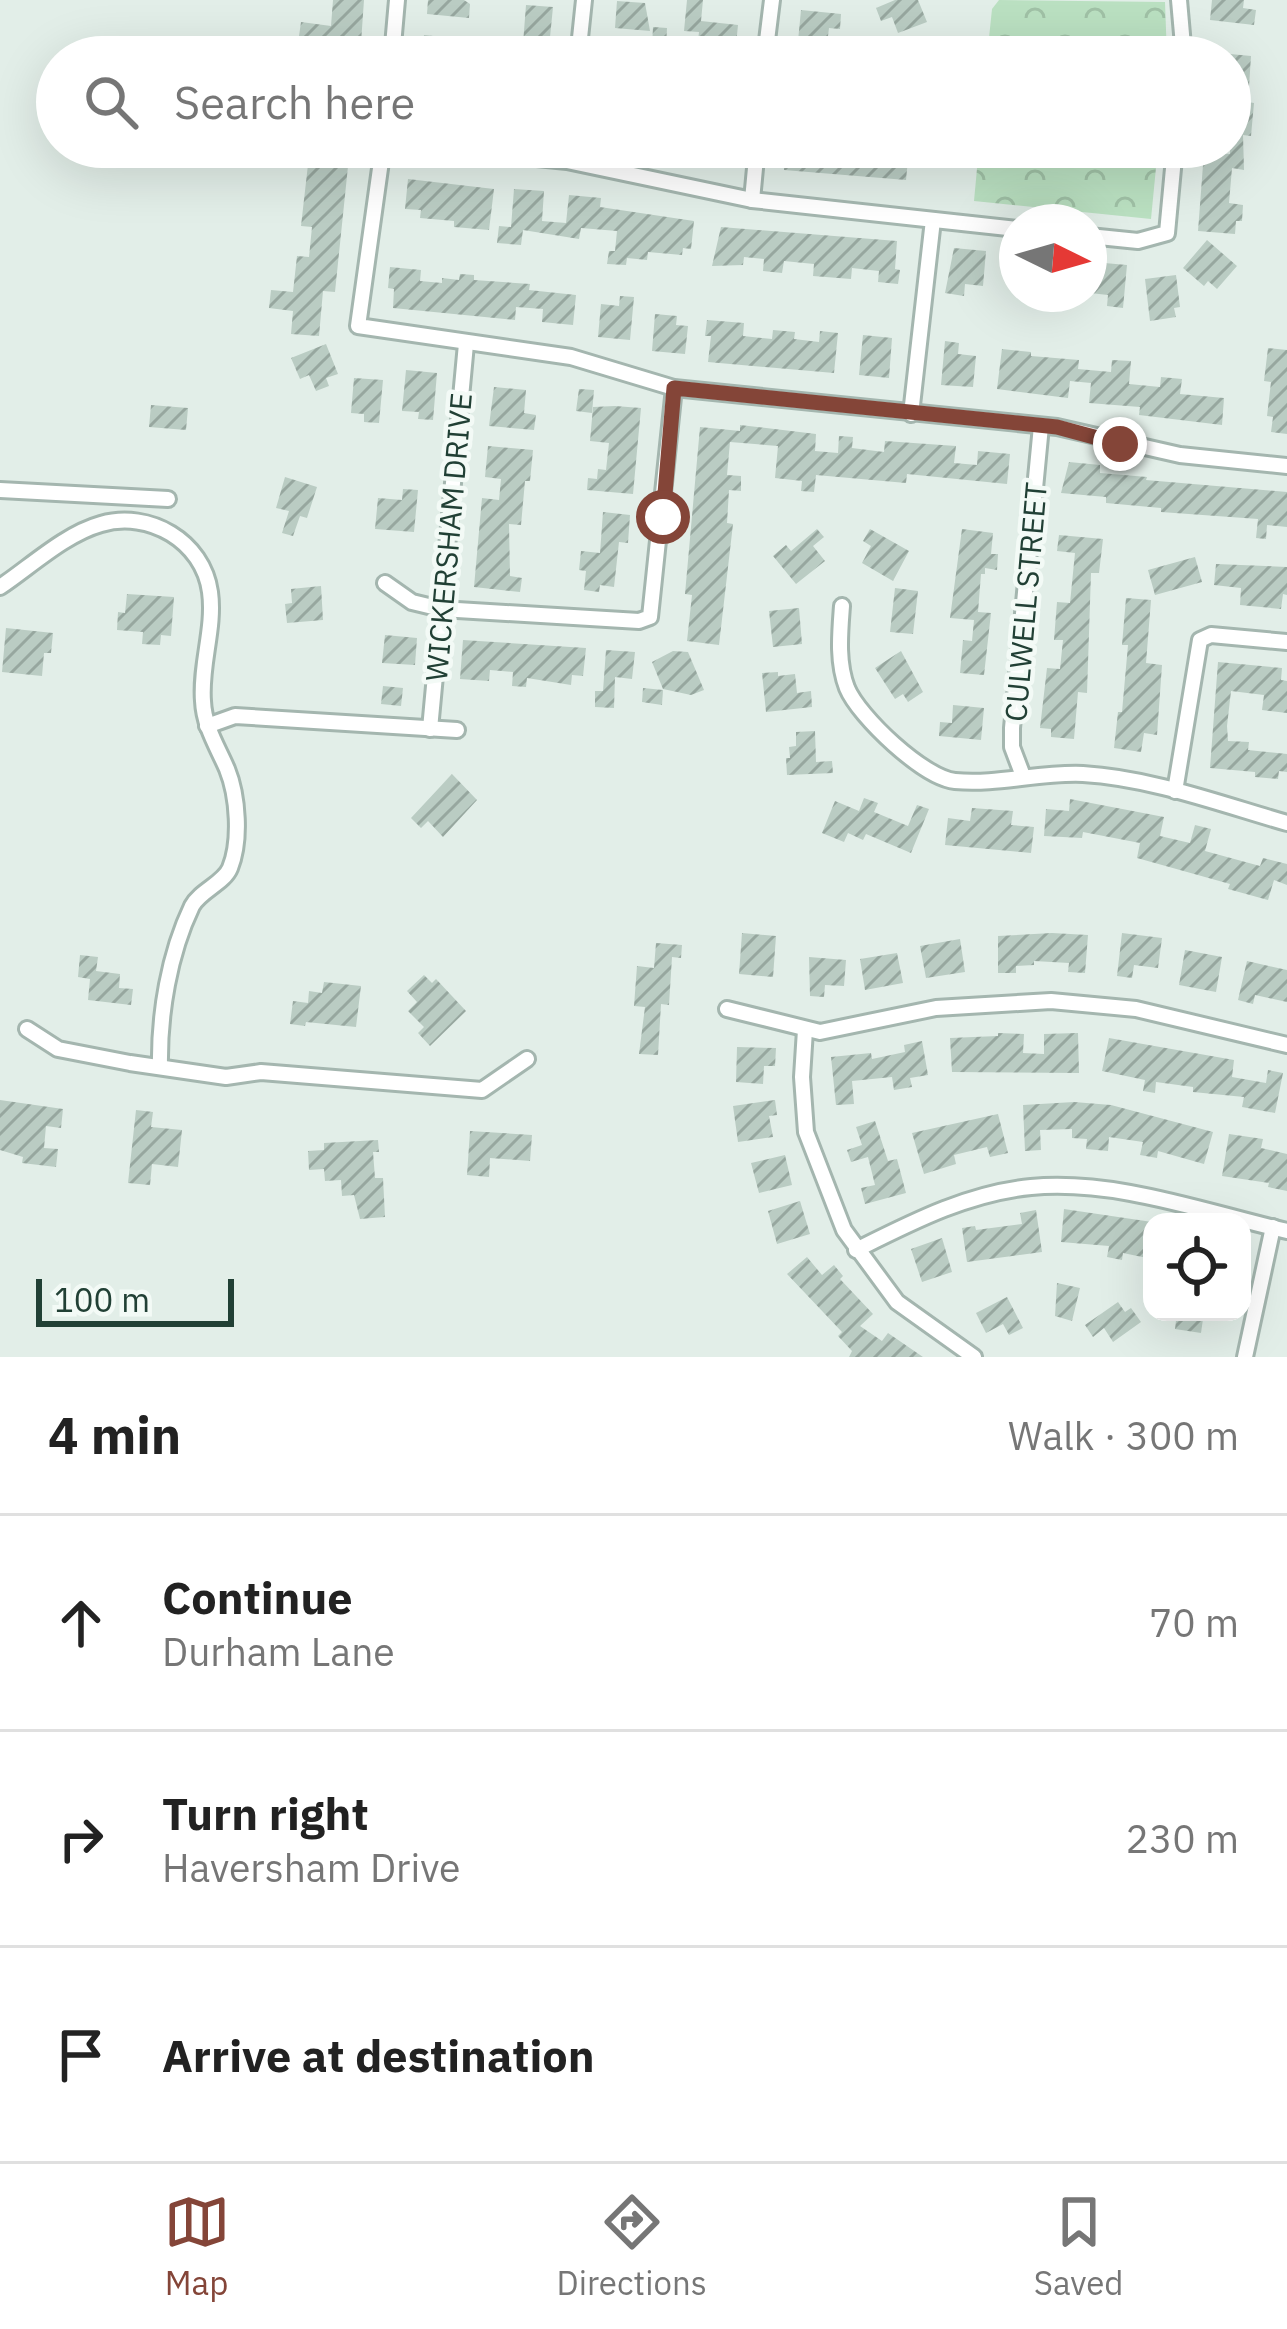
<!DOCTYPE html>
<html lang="en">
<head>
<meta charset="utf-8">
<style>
	body { margin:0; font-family:"IBM Plex Sans",sans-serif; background:#f6f6f6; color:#222 }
	.controls { position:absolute; right:36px; bottom:36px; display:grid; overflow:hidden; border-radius:24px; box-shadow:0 12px 48px #0002 }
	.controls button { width:108px; height:108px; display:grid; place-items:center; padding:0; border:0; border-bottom:3px solid #e0e0e0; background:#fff; color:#222; font:60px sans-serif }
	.compass { position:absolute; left:999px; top:204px; width:108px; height:108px; border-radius:50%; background:#fff; box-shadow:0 12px 48px #0002; rotate:95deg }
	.scale { position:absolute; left:36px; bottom:30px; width:198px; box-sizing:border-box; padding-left:12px; border:6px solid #214035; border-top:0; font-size:33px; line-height:42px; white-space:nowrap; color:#214035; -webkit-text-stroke:9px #f3faf6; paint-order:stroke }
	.stop { position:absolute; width:36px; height:36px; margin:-27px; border:9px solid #844538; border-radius:50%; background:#fff }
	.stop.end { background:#844538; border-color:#fff; box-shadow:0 3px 12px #0008 }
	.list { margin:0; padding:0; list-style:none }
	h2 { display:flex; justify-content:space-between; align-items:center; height:156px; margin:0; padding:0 48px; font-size:51px }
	h2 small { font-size:39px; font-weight:400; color:#767676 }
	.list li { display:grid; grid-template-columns:78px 1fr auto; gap:36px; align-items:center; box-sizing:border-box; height:216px; padding:0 48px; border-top:3px solid #e0e0e0 }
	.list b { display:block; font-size:45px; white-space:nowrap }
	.list p { margin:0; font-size:39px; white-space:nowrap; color:#767676 }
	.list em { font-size:39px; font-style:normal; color:#767676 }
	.icon { flex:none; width:66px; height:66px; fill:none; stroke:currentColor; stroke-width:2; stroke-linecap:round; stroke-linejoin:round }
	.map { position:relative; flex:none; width:1287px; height:1357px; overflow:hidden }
	.search { position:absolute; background:#fff; box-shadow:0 12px 48px #0002; left:36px; right:36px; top:36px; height:132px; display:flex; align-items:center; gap:30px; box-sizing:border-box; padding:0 42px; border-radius:66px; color:#767676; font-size:45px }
	.sheet { height:804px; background:#fff }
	nav { display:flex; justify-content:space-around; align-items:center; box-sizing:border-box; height:168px; border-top:3px solid #e0e0e0; background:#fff; font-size:33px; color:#767676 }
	nav a { display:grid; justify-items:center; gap:6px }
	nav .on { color:#844538 }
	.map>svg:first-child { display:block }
	.forest { fill:url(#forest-crowns) }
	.building { fill:url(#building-hatch) }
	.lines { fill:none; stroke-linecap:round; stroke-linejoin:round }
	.minor-casing { stroke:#a4b6af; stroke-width:20 }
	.minor { stroke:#fff; stroke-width:14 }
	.route { stroke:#844538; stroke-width:15 }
	.labels { text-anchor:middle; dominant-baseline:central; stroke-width:9; stroke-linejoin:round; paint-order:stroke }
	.street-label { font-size:30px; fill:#214035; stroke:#f3faf6 }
</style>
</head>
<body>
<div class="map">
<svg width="1287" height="1357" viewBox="0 0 1287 1357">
	<defs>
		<pattern id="forest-crowns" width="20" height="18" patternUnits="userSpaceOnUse" patternTransform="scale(3)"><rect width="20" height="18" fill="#bae0c1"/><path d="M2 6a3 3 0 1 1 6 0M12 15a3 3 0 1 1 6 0" fill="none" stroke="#a0c1a6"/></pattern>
		<pattern id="building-hatch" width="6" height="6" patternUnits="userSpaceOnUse" patternTransform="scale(3)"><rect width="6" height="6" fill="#baccc3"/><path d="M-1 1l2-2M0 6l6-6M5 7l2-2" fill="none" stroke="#97a79f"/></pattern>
	</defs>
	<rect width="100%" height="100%" fill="#e2eee8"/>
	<g class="forest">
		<polygon points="999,0 1165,2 1167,57 987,57 992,9"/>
		<polygon points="979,147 1158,147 1151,219 974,201"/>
	</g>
	<g class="building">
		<polygon points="333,0 364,0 360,57 332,57 333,40 299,36 301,22 331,26"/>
		<polygon points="428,0 464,0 470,4 469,18 427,14"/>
		<polygon points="687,0 703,0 701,21 738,25 735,55 697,51 699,32 684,31"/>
		<polygon points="895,0 918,0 927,22 898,33 892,17 881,21 876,8"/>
		<polygon points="1212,0 1244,0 1243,8 1256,10 1254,25 1210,20"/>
		<polygon points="617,1 645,3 650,31 615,28"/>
		<polygon points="526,5 553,7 548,57 494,57 494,43 523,44"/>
		<polygon points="801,10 841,14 840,29 829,28 827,44 798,41"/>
		<polygon points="653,27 667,28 666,48 652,47"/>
		<polygon points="424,35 442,37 441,43 456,45 455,57 421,57"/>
		<polygon points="949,37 979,41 977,57 946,57"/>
		<polygon points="1230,54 1251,56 1248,102 1254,103 1251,136 1243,135 1244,170 1232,168 1229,203 1243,205 1242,221 1236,221 1235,234 1198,231 1204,152 1230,154"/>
		<polygon points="310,147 350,147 335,292 323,291 319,336 291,334 293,311 269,308 271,290 293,292 297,256 309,257 312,227 301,226"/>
		<polygon points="683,147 713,147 711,160 683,157"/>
		<polygon points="786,147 909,149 906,180 784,170"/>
		<polygon points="408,179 494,189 489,230 454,227 454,221 420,218 421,210 405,209"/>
		<polygon points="514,189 544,191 542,221 566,223 569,195 601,198 600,207 694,221 691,249 683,248 682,255 648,252 647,260 627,258 626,265 607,264 609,251 615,251 617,231 581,228 579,239 523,230 521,245 497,243 499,226 511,227"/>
		<polygon points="721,227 897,241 895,269 900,270 898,284 878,282 879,271 852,268 851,279 813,276 814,264 784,261 782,273 763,271 764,259 744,257 743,265 712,266"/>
		<polygon points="1207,240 1237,266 1217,289 1208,281 1204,286 1183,268"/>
		<polygon points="954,248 986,251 983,286 965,284 964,296 945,293"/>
		<polygon points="1007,253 1017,254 1017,282 1004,281"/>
		<polygon points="1093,262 1127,265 1123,308 1107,306 1108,295 1090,293"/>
		<polygon points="390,267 421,270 420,281 442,283 442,278 459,280 460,274 474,275 474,280 530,284 529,290 576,295 573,325 542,322 543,309 516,307 515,320 393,308 394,289 388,288"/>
		<polygon points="1176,275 1180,307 1174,308 1176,317 1150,321 1145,279"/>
		<polygon points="620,296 634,297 630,340 598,337 601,304 619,306"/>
		<polygon points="655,314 677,316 676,325 688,326 685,354 652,351"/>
		<polygon points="707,320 744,323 743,336 772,339 773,330 795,332 794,339 819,342 820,331 838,333 834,373 708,362 711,336 705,336"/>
		<polygon points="863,335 892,338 889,378 859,375"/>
		<polygon points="945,341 959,343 958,354 976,356 973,387 941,385"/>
		<polygon points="326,344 338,374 326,378 329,386 316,391 309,375 300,379 291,358"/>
		<polygon points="1268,348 1287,350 1287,434 1271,432 1273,417 1267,416 1271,382 1264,381"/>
		<polygon points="1002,349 1031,352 1031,356 1079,360 1078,369 1111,372 1112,360 1131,361 1129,384 1160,387 1161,377 1182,379 1180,394 1224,398 1222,425 1139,415 1140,407 1089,403 1091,383 1070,381 1068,398 997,389"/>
		<polygon points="406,370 437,373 433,420 418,419 419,412 402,411"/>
		<polygon points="354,378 383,380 379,423 364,422 364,414 351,413"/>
		<polygon points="494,387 526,390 524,413 536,415 534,430 489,426"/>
		<polygon points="579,389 594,390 592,413 576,411"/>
		<polygon points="151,405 188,408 186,430 149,427"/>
		<polygon points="615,406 641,408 633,494 587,490 588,478 597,479 598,469 606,470 609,443 590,441 593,407"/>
		<polygon points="740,425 816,434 815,451 838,453 839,436 853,437 852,448 884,452 885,441 956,446 954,463 977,465 978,451 1010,454 1007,484 907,474 906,483 816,475 814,492 801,491 802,481 775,478 778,446 730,442 727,475 741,476 741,491 729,490 727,523 733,524 719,645 687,641 692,595 685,594 700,427 740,431"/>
		<polygon points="488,446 533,450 530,481 525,481 521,525 509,524 510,576 522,578 520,592 474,587 482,498 499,500 501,479 485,477"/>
		<polygon points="1069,462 1100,465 1100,473 1147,477 1146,480 1287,492 1287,527 1267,525 1266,539 1256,538 1258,519 1161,512 1161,508 1106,503 1106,497 1061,493"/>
		<polygon points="285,477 317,487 307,518 300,516 293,536 282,533 289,511 276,508"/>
		<polygon points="403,489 418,490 414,532 375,529 378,498 402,500"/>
		<polygon points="603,512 630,515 628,543 619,542 614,587 600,585 599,592 584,590 586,571 579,570 581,551 600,553"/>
		<polygon points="817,529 824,537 813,546 825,561 796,584 773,556 786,545 791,551"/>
		<polygon points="870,529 909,551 893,581 862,563 871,546 863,541"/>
		<polygon points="962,529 993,533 991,554 998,554 997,570 985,568 985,574 981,574 978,612 991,613 984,675 960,673 963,640 972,641 974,620 950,618"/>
		<polygon points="1059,535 1103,539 1099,573 1091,573 1087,693 1078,692 1074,739 1051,737 1051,729 1040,728 1047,668 1060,669 1063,640 1054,640 1057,602 1070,603 1075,553 1057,551"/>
		<polygon points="1195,557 1202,582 1155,595 1148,570"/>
		<polygon points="1216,564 1287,567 1287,595 1283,594 1281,609 1240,605 1241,588 1214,585"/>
		<polygon points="321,586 323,620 287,623 285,604 292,603 291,589"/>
		<polygon points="895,588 918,591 913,634 890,632"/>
		<polygon points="127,594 174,597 171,636 161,635 160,645 142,644 143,632 117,630 118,612 125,613"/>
		<polygon points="1126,598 1151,600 1146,663 1162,665 1157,735 1144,733 1141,752 1114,748 1118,712 1122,712 1128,645 1122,645"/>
		<polygon points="799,608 802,644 773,647 769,611"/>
		<polygon points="6,628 53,633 51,653 44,653 42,676 2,672"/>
		<polygon points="385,635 417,638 415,665 382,663"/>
		<polygon points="463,640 586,648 583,676 572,675 571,685 527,678 526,687 512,686 513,672 490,670 489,681 460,679"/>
		<polygon points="606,650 635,652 632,679 615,677 614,708 595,707 595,691 603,691"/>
		<polygon points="673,651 688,652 704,690 691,695 663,689 652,662"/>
		<polygon points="901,651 923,692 908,702 903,694 895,699 875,668"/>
		<polygon points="1218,662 1282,668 1281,680 1287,681 1287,713 1262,710 1264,695 1231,691 1227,726 1228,741 1249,742 1248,750 1287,754 1287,772 1279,771 1278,779 1255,777 1255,772 1210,768"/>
		<polygon points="778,672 778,676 795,674 797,693 811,691 812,707 766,712 762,673"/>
		<polygon points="383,686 403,688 401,706 381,704"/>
		<polygon points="643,688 663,690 662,705 642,702"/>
		<polygon points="953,705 984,708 981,740 939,736 940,722 952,723"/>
		<polygon points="815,731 816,762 832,761 833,773 787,775 786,758 790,758 789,747 796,746 796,732"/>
		<polygon points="452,774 477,800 443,837 428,821 421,828 411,818"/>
		<polygon points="864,798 878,803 874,812 908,826 917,805 929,809 911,853 866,834 863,840 848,833 844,842 822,833 835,801 859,811"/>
		<polygon points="1070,799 1164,817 1160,836 1190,843 1195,825 1211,829 1205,851 1260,866 1263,858 1287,864 1287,885 1274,880 1268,900 1228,889 1230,884 1137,858 1140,843 1083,832 1082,838 1044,836 1046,809 1069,811"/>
		<polygon points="972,808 1013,811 1011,825 1034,827 1031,853 945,845 948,818 970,821"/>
		<polygon points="742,933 776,936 773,977 739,974"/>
		<polygon points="1052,933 1088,935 1085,973 1068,972 1069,963 1034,961 1034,965 1016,966 1016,973 998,973 998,936"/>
		<polygon points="1122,933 1162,938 1158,968 1134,965 1132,978 1117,976"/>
		<polygon points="960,939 965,972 926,978 920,946"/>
		<polygon points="656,943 682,945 681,958 672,957 669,1005 661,1004 658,1055 639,1054 645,1007 634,1006 637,966 654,968"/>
		<polygon points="1185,950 1222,957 1216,992 1179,985"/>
		<polygon points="897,953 903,983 865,990 860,959"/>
		<polygon points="80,955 98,957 96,971 120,974 119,988 133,989 131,1005 88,1000 90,979 78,977"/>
		<polygon points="809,957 846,960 844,986 825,985 824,997 810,996"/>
		<polygon points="1247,961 1287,970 1287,1002 1255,995 1253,1004 1238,1000"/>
		<polygon points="424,975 432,983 436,979 466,1011 430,1046 418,1033 424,1027 408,1011 417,1002 407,991"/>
		<polygon points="324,982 361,986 356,1027 306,1022 305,1026 290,1024 293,1001 308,1003 309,991 322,993"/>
		<polygon points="998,1033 1024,1034 1023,1053 1044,1054 1044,1034 1078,1033 1079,1073 952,1072 950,1038 998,1036"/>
		<polygon points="1109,1038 1234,1060 1232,1077 1266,1083 1268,1070 1283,1073 1275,1113 1242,1107 1244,1097 1193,1092 1193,1087 1156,1082 1155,1093 1143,1091 1145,1080 1102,1071"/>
		<polygon points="922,1041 928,1075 910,1078 912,1087 894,1090 892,1077 852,1081 854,1104 836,1105 831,1057 871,1053 872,1059 905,1052 904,1045"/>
		<polygon points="737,1047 776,1048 775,1066 764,1066 763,1084 736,1082"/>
		<polygon points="0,1100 63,1109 61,1128 46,1126 44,1148 58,1149 56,1167 22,1163 23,1157 0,1150"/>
		<polygon points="775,1100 777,1115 769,1116 773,1137 738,1142 733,1106"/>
		<polygon points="1074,1102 1111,1105 1213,1132 1204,1164 1158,1151 1157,1158 1140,1155 1143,1142 1109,1137 1108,1151 1086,1149 1087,1139 1072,1138 1072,1129 1040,1130 1041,1150 1025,1151 1023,1105"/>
		<polygon points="136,1110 153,1112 151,1127 182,1130 178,1167 152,1164 150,1185 128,1183"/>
		<polygon points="998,1114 1008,1153 990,1157 987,1147 954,1155 956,1164 924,1174 912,1133"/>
		<polygon points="875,1121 888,1161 897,1159 906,1193 865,1204 861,1188 875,1185 868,1157 851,1162 847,1150 862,1145 856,1127"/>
		<polygon points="470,1131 532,1135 530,1161 490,1158 489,1177 467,1175"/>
		<polygon points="1229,1134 1263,1139 1261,1148 1287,1154 1287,1191 1268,1187 1269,1183 1222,1176"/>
		<polygon points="378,1140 379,1152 373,1152 375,1178 383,1178 385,1217 360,1219 354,1195 342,1196 341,1180 325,1181 324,1169 309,1170 308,1151 324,1150 324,1143"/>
		<polygon points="785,1155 792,1185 759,1193 751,1163"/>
		<polygon points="800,1201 810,1234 777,1244 768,1211"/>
		<polygon points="1064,1209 1152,1222 1152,1259 1123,1253 1122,1260 1107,1257 1109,1246 1061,1242"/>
		<polygon points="1036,1210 1042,1252 967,1262 962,1228 975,1226 976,1230 1022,1224 1020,1213"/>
		<polygon points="942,1238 952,1272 922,1282 911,1249"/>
		<polygon points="807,1257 822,1275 834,1265 843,1276 840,1279 873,1314 860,1326 882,1341 888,1333 923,1357 849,1357 852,1351 838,1336 842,1332 787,1274"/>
		<polygon points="1057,1283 1080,1288 1072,1321 1055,1316"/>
		<polygon points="1007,1297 1023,1328 1009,1335 1003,1324 986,1333 976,1313"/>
		<polygon points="1118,1302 1125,1312 1131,1308 1141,1322 1113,1342 1104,1328 1093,1337 1085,1325"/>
		<polygon points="1177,1312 1204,1312 1201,1333 1175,1329"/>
	</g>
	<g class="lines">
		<defs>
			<g id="minor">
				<polyline points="1179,0 1184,57"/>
				<polyline points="392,57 397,0"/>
				<polyline points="578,57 584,0"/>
				<polyline points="765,57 772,0"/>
				<polyline points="383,147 358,326 571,357 674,388 1057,427 1180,455 1287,466"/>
				<polyline points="423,147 567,161 752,200 1017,229"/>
				<polyline points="752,200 757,147"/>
				<polyline points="1089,236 1138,241 1167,233 1175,147"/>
				<polyline points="911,414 933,220"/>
				<polyline points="0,490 168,499"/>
				<polyline points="385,583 412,602 441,609 639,621 650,617 674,388"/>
				<path d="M0 587C30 567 65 534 101 524 149 510 203 541 210 592 215 628 200 665 203 701 204 726 217 746 227 769 238 796 241 841 230 868 224 883 200 891 192 906 169 954 159 1014 160 1067"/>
				<path d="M842 606C840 633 837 662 847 688 859 717 924 778 955 781 998 785 1040 772 1083 774 1151 778 1221 804 1287 823"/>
				<polyline points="207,726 235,716 457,730"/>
				<polyline points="430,729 466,344"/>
				<polyline points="1023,776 1012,747 1012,728 1041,426"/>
				<polyline points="1175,791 1200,640 1211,635 1287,642"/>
				<polyline points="727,1009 820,1032 936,1008 1051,1001 1136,1009 1287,1045"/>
				<polyline points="27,1029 58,1049 130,1063 226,1077 261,1072 482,1090 527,1059"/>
				<polyline points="805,1030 802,1077 806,1132 844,1230 897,1302 974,1357"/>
				<path d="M856 1250C912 1222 968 1193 1031 1187 1115 1179 1205 1212 1287 1231"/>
				<polyline points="1245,1357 1273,1227"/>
			</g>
		</defs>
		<use href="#minor" class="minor-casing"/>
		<use href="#minor" class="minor"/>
	</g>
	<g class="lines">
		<polyline class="route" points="663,517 674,388 1057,427 1120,444"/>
	</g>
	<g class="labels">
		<g class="street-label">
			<text transform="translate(448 537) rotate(-85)">WICKERSHAM DRIVE</text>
			<text transform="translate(1025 602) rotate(-85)">CULWELL STREET</text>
		</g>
	</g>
</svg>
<div class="controls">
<button><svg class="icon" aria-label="locate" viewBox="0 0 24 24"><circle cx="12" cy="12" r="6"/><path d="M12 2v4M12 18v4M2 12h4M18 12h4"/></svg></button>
</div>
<svg class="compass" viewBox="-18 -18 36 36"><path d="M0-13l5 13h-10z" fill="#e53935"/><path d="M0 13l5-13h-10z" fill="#767676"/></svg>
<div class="scale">100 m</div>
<div class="stop" style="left:663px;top:517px"></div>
<div class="stop end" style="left:1120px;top:444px"></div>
<div class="search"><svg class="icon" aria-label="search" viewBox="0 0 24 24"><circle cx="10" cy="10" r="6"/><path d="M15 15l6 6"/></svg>Search here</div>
</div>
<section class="sheet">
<h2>4 min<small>Walk · 300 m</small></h2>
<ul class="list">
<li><svg class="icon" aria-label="ahead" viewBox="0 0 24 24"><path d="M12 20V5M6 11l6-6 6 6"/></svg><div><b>Continue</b><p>Durham Lane</p></div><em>70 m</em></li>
<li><svg class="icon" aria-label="right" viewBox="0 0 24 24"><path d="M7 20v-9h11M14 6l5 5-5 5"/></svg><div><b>Turn right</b><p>Haversham Drive</p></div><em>230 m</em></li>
<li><svg class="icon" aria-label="arrive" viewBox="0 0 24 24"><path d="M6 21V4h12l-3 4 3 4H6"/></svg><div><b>Arrive at destination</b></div></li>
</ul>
</section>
<nav>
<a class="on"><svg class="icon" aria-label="map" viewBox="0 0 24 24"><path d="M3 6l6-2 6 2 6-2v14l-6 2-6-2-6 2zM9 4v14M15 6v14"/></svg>Map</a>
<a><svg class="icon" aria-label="directions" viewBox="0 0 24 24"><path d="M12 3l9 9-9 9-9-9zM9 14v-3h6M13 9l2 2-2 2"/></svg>Directions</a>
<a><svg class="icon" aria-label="saved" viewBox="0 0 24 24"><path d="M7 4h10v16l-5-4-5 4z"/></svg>Saved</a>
</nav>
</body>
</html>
